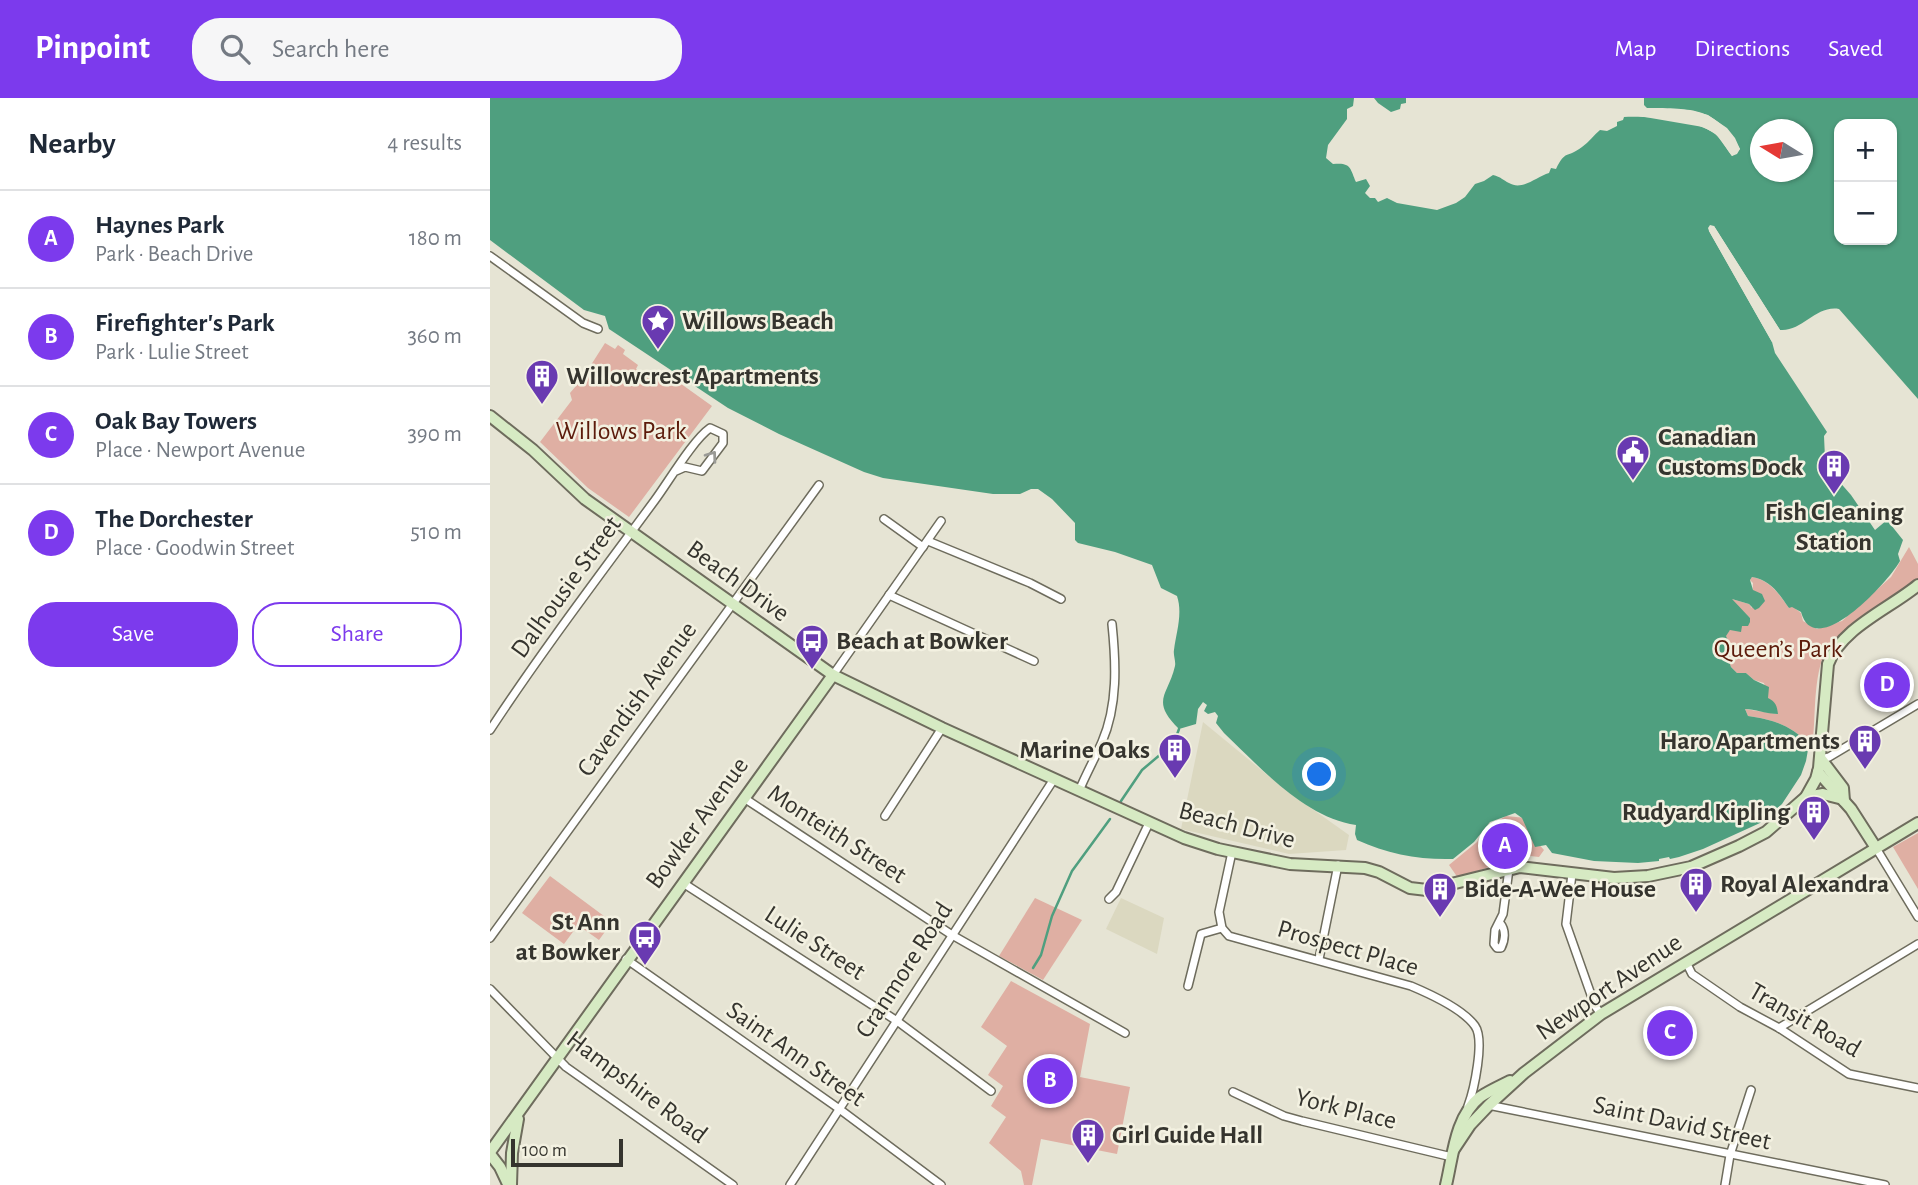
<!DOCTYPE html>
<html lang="en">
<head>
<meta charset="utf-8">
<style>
	body { margin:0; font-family:"Alegreya Sans",sans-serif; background:#f6f6f7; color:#1f2937 }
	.controls { position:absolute; right:21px; top:21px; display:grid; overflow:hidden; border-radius:14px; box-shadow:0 2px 5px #0004 }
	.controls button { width:63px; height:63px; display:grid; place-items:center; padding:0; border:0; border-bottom:2px solid #e0e1e3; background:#fff; color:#1f2937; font:35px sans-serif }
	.compass { position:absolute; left:1260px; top:21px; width:63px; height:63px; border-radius:50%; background:#fff; box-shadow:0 2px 5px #0004; rotate:281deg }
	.scale { position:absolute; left:21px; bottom:18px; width:112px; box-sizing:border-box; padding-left:7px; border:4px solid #35342e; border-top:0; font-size:19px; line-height:24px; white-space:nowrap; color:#35342e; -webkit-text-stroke:5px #f3f1e1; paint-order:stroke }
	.you { position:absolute; left:830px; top:677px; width:24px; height:24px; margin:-18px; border:5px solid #fff; border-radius:50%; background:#1a73e8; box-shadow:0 0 0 10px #1a73e833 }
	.badge { display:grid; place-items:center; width:46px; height:46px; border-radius:50%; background:#7c3aed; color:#fff; font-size:23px; font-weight:700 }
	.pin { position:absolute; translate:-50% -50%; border:4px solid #fff; box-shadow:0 2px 7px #0006 }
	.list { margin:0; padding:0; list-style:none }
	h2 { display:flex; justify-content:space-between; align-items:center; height:91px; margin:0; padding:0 28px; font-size:30px }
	h2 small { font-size:23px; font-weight:400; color:#747a83 }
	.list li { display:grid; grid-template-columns:46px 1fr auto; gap:21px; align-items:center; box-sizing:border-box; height:98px; padding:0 28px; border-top:2px solid #e0e1e3 }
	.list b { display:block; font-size:26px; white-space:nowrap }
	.list p { margin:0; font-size:23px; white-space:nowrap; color:#747a83 }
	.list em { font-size:23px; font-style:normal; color:#747a83 }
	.actions { display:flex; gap:14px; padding:21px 28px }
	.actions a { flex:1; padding:16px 0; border:2px solid #7c3aed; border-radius:28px; text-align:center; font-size:24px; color:#7c3aed }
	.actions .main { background:#7c3aed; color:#fff }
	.icon { flex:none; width:38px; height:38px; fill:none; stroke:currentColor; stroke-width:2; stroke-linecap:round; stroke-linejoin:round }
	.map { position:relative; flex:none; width:1428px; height:1087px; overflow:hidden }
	header { display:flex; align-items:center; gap:42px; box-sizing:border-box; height:98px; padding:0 35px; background:#7c3aed; color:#fff }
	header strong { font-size:33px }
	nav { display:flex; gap:38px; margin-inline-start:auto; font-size:24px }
	.search { width:490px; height:63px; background:#f6f6f7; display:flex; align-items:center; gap:18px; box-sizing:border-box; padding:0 24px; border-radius:28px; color:#747a83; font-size:26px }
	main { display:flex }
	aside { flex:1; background:#fff }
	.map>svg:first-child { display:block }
	.built { fill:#dbd8c0 }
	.green { fill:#dfafa3 }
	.water { fill:#4f9f7f; fill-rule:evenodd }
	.pier { fill:#e6e4d4 }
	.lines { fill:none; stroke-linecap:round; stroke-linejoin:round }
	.stream { stroke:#4f9f7f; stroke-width:2.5 }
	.street-casing { stroke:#6e6c5d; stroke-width:10 }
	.secondary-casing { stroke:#6e6c5d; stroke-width:14 }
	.street { stroke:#fff; stroke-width:7 }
	.secondary { stroke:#d6eac3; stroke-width:10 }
	.oneway { stroke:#9a9a96 }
	.labels { text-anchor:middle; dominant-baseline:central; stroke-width:5; stroke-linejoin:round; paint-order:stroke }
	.poi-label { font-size:26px; font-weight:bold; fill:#35342e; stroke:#f3f1e1; text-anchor:start }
	.park-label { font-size:26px; fill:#5c1b0b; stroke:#f3f1e1 }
	.street-label { font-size:26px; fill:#35342e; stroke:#f3f1e1 }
</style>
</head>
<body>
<header>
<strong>Pinpoint</strong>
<div class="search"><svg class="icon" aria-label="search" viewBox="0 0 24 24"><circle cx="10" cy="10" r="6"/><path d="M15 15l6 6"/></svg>Search here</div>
<nav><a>Map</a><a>Directions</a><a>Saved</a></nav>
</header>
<main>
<aside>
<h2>Nearby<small>4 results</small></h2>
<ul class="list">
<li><span class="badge">A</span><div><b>Haynes Park</b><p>Park · Beach Drive</p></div><em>180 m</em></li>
<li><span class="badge">B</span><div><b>Firefighter's Park</b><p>Park · Lulie Street</p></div><em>360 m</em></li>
<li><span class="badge">C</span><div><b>Oak Bay Towers</b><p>Place · Newport Avenue</p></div><em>390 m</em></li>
<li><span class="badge">D</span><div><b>The Dorchester</b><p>Place · Goodwin Street</p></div><em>510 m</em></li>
</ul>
<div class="actions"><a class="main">Save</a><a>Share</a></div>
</aside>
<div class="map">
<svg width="1428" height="1087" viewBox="0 0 1428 1087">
	<rect width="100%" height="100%" fill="#e6e4d4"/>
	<g class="built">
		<polygon points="713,624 797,693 859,737 856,752 799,756 691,731"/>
		<polygon points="631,800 674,820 667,856 616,831"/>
	</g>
	<g class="green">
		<polygon points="115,245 125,251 128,247 135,252 133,256 148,267 146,271 158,280 173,273 222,308 139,419 98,390 50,344 82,302 80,295 92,281"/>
		<path d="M1419 449 1428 466V481L1339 546C1323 573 1326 611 1323 642L1319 646C1300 627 1285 622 1258 618L1255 611 1287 616 1278 601 1274 585 1264 582 1256 575H1247L1241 569 1234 552 1239 545 1235 538 1240 532C1249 532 1254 526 1260 520L1242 503V501L1259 506 1262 510 1263 485 1260 482 1262 479C1280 482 1289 496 1299 510L1302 508 1311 515 1313 523 1327 531 1352 523 1401 479Z"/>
		<polygon points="1016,718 1036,720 1045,742 1054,752 1049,759 1032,757 968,780 959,767 987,744 996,730"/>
		<polygon points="1428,735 1428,791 1403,749"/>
		<polygon points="60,778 122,824 109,842 88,827 74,846 32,815"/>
		<polygon points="545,800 592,822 553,882 509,858"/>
		<polygon points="521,883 600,926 590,979 640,989 627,1056 551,1041 542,1087 534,1087 531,1073 499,1045 516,1019 501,1008 513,988 498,977 517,948 491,929"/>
	</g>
	<g class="water">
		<path d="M0 0H867H864L863 8 857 11V21L838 47 836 60 843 66C861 64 860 70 866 84L876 81 880 88 875 95 880 100H885L888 104 897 100 907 105 947 112 966 105 975 99 985 86 994 83 1003 77C1011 79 1013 82 1019 85 1032 93 1046 79 1059 75L1061 70 1066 71C1076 51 1076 61 1092 49 1099 44 1104 37 1110 32L1117 33 1127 28V24L1133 22 1134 19C1158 18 1205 21 1225 36 1233 42 1236 51 1242 58L1250 51C1224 8 1204 11 1157 10L1154 7V0H1428V301L1349 211C1326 207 1312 234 1290 232L1224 128 1219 133 1282 244 1285 255 1337 334 1334 338 1335 360 1340 373 1361 397 1385 432 1397 422 1413 442 1408 456 1410 463C1399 483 1325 565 1311 514L1302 509 1299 510C1289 496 1281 482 1262 479L1260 482 1263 492 1272 496 1275 503 1269 510 1265 512 1259 506 1242 501 1260 520V524L1258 528H1252L1251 534 1240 532 1236 538 1239 545 1235 552 1241 569 1247 575H1256L1264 582 1279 589 1278 600C1286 604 1287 608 1288 616 1277 616 1264 611 1255 611L1258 618C1285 622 1300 627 1319 646L1316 663 1311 677 1292 706 1270 725 1213 751 1189 759 1180 761 1179 759 1169 761V763L1148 765 1104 763 1062 755 1056 747 1045 749 1032 720 1025 715 1000 724 984 744 963 761C929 762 898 756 867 742L865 736 866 727C814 719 771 670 734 635L726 625 728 618 725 614 718 616 714 613 717 607 713 604 708 611 706 626 689 631C660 602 678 598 685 568 686 563 683 557 684 552 686 535 693 516 687 498L671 490 662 467 625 454 588 445 585 442V425L562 401 548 391H541L530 396H503L393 380 374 374 289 336 238 310 122 233 119 231 115 218 94 212 0 142ZM1349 26H1402V142H1349ZM1270 32H1312V74H1270Z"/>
		<polygon points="884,0 916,0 916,5 911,6 910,11 901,14 888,5"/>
	</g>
	<g class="pier">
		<polygon points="1157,10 1203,13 1218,17 1237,30 1245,40 1250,51 1247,56 1242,58 1226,36 1213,29 1149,18 1152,15 1214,26 1228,34 1241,53 1245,53 1242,41 1217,20 1203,16 1155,13"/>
		<polygon points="1220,127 1224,128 1290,232 1288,235 1223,134 1284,241 1282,244 1219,133 1218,130"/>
	</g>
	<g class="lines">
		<g class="stream">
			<polyline points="631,703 652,672 684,645 689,631"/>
			<polyline points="543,870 551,857 562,818 582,773 620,721"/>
		</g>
		<defs>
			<g id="street">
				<polyline points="0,158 93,225 108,231"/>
				<polyline points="394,421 433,449"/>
				<polyline points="438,443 540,485 571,501"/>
				<polyline points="399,497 544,563"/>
				<polyline points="343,577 451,423"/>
				<path d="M0 632C52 553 109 478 165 402 179 383 203 342 220 330L233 336V345L212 373 195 369 186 373"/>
				<polyline points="1331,661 1339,659 1428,606"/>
				<path d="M589 693C596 676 605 660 612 644 628 607 626 565 622 526"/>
				<polyline points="254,700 462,837 635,935"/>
				<polyline points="395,718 452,630"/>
				<polyline points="1386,750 1428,819"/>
				<path d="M742 754 729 814 732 830 739 838 921 888C940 896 973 911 985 928 995 942 984 992 978 1008"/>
				<polyline points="1082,776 1076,826 1105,908 1111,916"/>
				<polyline points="193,785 407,923 501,993"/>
				<polyline points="619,801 626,794 659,725"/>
				<path d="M1010 825C1016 832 1015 842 1011 850H1007L1004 846 1005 832 1013 816 1019 771"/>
				<polyline points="0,840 329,387"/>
				<polyline points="136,861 348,1010 451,1087"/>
				<polyline points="829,861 848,767"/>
				<polyline points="1196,864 1202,876 1250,909 1289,930 1359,976 1428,990"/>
				<polyline points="698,888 711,836 732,830"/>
				<polyline points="0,891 76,969 243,1087"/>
				<polyline points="1289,930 1428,846"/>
				<polyline points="743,994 794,1018 812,1023 962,1059"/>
				<polyline points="998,1007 1395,1087"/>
				<polyline points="300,1087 564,681"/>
				<polyline points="1235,1087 1240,1057 1261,992"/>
			</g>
			<g id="secondary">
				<path d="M0 318 43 352 95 401 343 577 452 630 694 740 728 751 800 766 875 770 889 774 920 790 937 792 1030 769 1124 780 1158 778 1201 769 1249 748 1276 734 1316 699 1326 681 1329 670 1338 566C1351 530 1399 511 1428 487"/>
				<polyline points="1331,661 1353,690 1354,703"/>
				<polyline points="1328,674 1361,711 1386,750"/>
				<polyline points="1316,699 1333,696 1349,700"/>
				<polyline points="964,1051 980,1027 999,1007 1034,975 1111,916 1428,725"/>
				<polyline points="0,1054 343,577"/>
				<polyline points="0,1056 10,1069 18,1086"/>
				<polyline points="21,1087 22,1055 28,1021"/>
				<path d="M956 1087C963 1058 965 1019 990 999 999 993 1010 988 1020 983"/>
			</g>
		</defs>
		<use href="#street" class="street-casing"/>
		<use href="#secondary" class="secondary-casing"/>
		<use href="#street" class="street"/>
		<use href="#secondary" class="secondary"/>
	</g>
	<defs><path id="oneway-chevron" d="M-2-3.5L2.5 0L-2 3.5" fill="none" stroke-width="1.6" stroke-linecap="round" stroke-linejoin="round" transform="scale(1.75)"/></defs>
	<use class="oneway" href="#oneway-chevron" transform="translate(222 358) rotate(-54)"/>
	<defs>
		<symbol id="sight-pin" viewBox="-11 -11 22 30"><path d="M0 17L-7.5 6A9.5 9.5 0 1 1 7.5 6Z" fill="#693ab1" stroke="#f3f1e1"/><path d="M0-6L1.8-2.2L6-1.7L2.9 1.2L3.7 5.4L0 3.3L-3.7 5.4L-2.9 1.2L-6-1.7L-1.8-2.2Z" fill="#fff"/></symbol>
		<symbol id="building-pin" viewBox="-11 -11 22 30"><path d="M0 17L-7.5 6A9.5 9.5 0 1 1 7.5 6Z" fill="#693ab1" stroke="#f3f1e1"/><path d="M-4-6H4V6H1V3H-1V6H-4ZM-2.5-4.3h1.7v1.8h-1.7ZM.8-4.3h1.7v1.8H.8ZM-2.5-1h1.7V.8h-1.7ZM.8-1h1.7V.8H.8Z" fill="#fff"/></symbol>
		<symbol id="civic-pin" viewBox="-11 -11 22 30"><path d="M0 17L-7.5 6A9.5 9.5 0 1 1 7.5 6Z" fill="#693ab1" stroke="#f3f1e1"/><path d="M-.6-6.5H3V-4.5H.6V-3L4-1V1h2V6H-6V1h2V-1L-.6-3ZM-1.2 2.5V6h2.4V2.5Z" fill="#fff"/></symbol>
		<symbol id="bus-pin" viewBox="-11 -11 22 30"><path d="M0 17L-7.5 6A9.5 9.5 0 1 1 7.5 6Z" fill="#693ab1" stroke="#f3f1e1"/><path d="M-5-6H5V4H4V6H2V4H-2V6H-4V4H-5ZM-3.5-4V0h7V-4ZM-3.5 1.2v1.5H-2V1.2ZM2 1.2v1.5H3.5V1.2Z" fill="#fff"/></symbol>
	</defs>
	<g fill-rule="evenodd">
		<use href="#sight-pin" x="149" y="204" width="38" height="52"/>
		<use href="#building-pin" x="33" y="259" width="38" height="52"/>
		<use href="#civic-pin" x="1124" y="335" width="38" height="52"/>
		<use href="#building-pin" x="1325" y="349" width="38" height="52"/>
		<use href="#bus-pin" x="303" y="524" width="38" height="52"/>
		<use href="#building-pin" x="1356" y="624" width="38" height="52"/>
		<use href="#building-pin" x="666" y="633" width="38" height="52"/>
		<use href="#building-pin" x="1305" y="695" width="38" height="52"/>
		<use href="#building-pin" x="1187" y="767" width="38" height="52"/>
		<use href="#building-pin" x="931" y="772" width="38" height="52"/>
		<use href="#bus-pin" x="136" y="820" width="38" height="52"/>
		<use href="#building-pin" x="579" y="1018" width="38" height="52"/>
	</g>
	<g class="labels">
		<g class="poi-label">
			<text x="192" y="223">Willows Beach</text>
			<text x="76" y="278">Willowcrest Apartments</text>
			<text x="1168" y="339">Canadian<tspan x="1168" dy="30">Customs Dock</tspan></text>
			<text x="1344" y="414" text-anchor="middle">Fish Cleaning<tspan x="1344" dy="30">Station</tspan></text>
			<text x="346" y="543">Beach at Bowker</text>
			<text x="1350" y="643" text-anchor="end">Haro Apartments</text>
			<text x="660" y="652" text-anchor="end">Marine Oaks</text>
			<text x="1300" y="714" text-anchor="end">Rudyard Kipling</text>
			<text x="1230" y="786">Royal Alexandra</text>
			<text x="974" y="791">Bide-A-Wee House</text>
			<text x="130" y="824" text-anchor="end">St Ann<tspan x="130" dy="30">at Bowker</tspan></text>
			<text x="622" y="1037">Girl Guide Hall</text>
		</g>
		<g class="park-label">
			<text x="131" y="333">Willows Park</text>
			<text x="1288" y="551">Queen’s Park</text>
		</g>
		<g class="street-label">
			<text transform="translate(248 483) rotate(36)">Beach Drive</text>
			<text transform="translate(76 489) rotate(-54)">Dalhousie Street</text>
			<text transform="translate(147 601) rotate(-54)">Cavendish Avenue</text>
			<text transform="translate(207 725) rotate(-54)">Bowker Avenue</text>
			<text transform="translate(747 727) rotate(15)">Beach Drive</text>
			<text transform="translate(347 736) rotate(33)">Monteith Street</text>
			<text transform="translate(325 845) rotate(33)">Lulie Street</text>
			<text transform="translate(858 850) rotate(16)">Prospect Place</text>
			<text transform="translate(414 872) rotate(-57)">Cranmore Road</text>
			<text transform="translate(1119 889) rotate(-34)">Newport Avenue</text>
			<text transform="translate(1315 922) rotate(30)">Transit Road</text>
			<text transform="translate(306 956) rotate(35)">Saint Ann Street</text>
			<text transform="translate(147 989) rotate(37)">Hampshire Road</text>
			<text transform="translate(856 1011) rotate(14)">York Place</text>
			<text transform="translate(1192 1025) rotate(12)">Saint David Street</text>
		</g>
	</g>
</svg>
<div class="controls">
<button>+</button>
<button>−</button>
</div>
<svg class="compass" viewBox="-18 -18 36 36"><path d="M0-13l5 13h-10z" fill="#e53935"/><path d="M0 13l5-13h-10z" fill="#747a83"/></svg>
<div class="scale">100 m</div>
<div class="you"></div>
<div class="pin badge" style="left:1015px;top:748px">A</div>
<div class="pin badge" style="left:560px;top:983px">B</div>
<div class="pin badge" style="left:1180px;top:935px">C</div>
<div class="pin badge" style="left:1397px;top:587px">D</div>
</div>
</main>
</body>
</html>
